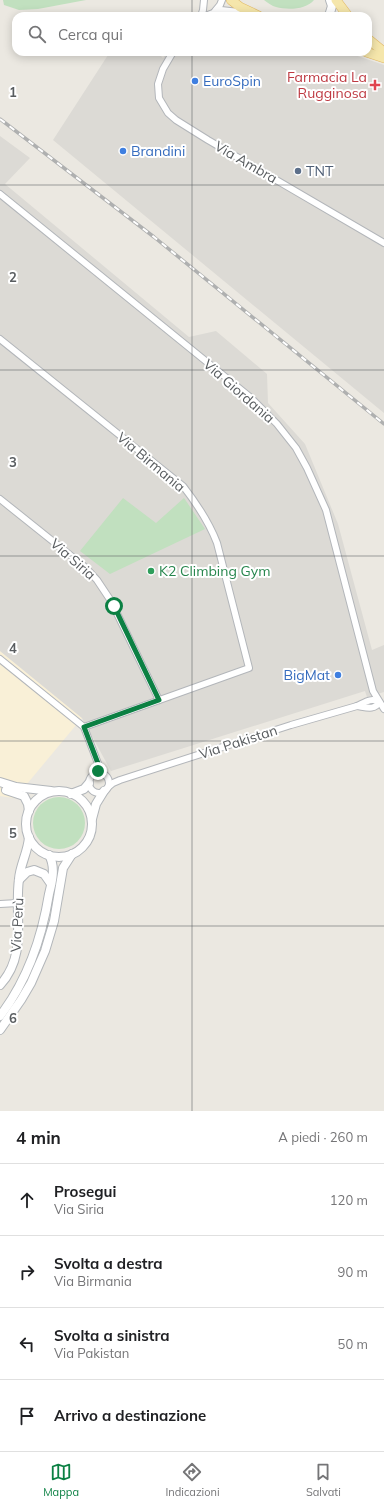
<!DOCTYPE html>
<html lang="it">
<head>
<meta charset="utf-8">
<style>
	body { margin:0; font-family:Mulish,sans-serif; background:#f2f2f2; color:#202124 }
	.stop { position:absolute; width:12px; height:12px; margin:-9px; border:3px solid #0b8043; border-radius:50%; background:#fff }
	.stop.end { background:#0b8043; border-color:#fff; box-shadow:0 1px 4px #0008 }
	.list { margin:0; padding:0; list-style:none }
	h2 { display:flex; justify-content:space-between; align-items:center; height:52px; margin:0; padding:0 16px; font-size:17px }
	h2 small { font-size:13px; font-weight:400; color:#757577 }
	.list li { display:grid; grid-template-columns:26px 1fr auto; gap:12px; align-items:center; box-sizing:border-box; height:72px; padding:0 16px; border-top:1px solid #e0e0e0 }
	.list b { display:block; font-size:15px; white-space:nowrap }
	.list p { margin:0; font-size:13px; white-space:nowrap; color:#757577 }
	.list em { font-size:13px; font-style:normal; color:#757577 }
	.icon { flex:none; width:22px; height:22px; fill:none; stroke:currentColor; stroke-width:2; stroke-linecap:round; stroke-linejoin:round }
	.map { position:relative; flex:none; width:384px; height:1111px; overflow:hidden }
	.search { position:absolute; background:#fff; box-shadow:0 2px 10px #0003; left:12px; right:12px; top:12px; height:44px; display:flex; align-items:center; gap:10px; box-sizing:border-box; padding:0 14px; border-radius:12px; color:#757577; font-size:15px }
	.sheet { height:340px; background:#fff }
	nav { display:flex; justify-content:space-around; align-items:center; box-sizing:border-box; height:56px; border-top:1px solid #e0e0e0; background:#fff; font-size:11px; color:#757577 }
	nav a { display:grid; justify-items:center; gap:2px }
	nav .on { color:#0b8043 }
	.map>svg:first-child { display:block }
	.commercial { fill:#f9f0d7 }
	.industrial { fill:#dcdad5 }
	.green { fill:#c1e0bf }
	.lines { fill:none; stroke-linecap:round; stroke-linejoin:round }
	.street-casing { stroke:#b3b6ba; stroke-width:8 }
	.secondary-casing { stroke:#b2b6ba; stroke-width:10 }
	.primary-casing { stroke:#e1b864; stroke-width:10 }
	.street { stroke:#fff; stroke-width:6 }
	.secondary { stroke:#fff; stroke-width:8 }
	.primary { stroke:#f5e6ab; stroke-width:9 }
	.rail-casing { stroke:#afb0b0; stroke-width:3.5 }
	.rail { stroke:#fff; stroke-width:2; stroke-dasharray:6; stroke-linecap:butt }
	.route { stroke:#0b8043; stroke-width:5 }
	.grid { fill:none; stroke:#595d60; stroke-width:1; stroke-opacity:0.55 }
	.shop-dot { fill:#3f7fe0; stroke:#fff; stroke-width:1.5 }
	.health-dot { fill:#e0444e; stroke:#fff; stroke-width:1.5 }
	.service-dot { fill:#5c6f8a; stroke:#fff; stroke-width:1.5 }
	.leisure-dot { fill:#2e9e5b; stroke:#fff; stroke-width:1.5 }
	.labels { text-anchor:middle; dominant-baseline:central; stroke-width:4; stroke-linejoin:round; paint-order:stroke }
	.health-label { font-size:14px; fill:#be3a42; stroke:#fff; text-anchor:end }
	.shop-label { font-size:14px; fill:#366cbe; stroke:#fff; text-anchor:start }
	.street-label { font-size:14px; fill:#595d60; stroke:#fff }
	.service-label { font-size:14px; fill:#4e5e75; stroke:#fff; text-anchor:start }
	.leisure-label { font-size:14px; fill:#27864d; stroke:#fff; text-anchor:start }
	.grid-label { font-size:13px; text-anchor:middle; font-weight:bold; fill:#595d60; stroke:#fff; stroke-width:4; stroke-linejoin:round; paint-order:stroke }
</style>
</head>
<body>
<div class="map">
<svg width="384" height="1111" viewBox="0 0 384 1111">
	<rect width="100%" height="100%" fill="#ebe8e1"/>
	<polygon class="commercial" points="0,651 82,718 27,784 20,799 0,796"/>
	<g class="industrial">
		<polygon points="136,52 157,52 163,58 168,52 346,52 384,65 384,413 53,140 108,55"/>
		<polygon points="0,136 30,158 5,184 189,337 216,331 267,374 268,403 305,444 338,524 372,650 384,645 384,692 367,697 365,691 111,771 82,718 0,651"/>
	</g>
	<g class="green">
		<polygon points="3,0 86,0 38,9 19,10 4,5"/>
		<path d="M264 0H314C306 10 287 10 276 7 272 6 268 3 264 0Z"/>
		<polygon points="123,498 156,523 184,498 205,529 110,574 80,551"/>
		<circle cx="59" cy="823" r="26"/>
	</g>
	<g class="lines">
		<defs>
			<g id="street">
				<polyline points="215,11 220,5 222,0"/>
				<polyline points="201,16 203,10 204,0"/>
				<polyline points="205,16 221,10 248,13"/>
				<polyline points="173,52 163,69 158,84 159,98 168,113 176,120 208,140 384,243"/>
				<polyline points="0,194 250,397 277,424 296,448 307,468 326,510 373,691 384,709"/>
				<path d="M0 339 183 486C197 504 209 522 217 543L249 668 84 727"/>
				<polyline points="0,499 85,567 97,580 111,601 159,700"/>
				<polyline points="0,659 84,727 99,766 104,774"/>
				<path d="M357 706C365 707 375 711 379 702"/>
				<circle cx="99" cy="783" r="10"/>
				<path d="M107 788 113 783 120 780 291 725 357 706C364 703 371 697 379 702"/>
				<polyline points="0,904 18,903"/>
			</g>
			<g id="secondary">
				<polyline points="329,16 332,6 330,0"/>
				<polyline points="0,782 16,787 51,791"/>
				<polyline points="6,790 24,796 28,804 29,811"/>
				<circle cx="59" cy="824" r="33"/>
				<polyline points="71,794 84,789 89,783"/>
				<polyline points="92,819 96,804 104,791"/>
				<polyline points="19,880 27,872 34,870 44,874 51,884"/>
				<path d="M0 985C28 955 14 916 19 879 20 865 28 852 29 837"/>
				<path d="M0 1016C27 981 42 937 49 894 52 882 56 867 49 855"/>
				<polyline points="0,1030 21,1000 31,983 45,951 54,921 63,868 72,854"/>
			</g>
			<g id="primary">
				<polyline points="231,0 240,7 259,16"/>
				<polyline points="336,0 348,16"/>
				<polyline points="368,39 384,52"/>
				<polyline points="366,52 384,58"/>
			</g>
		</defs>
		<use href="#street" class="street-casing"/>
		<use href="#secondary" class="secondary-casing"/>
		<use href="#primary" class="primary-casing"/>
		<use href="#street" class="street"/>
		<use href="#secondary" class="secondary"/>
		<use href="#primary" class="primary"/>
		<defs>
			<polyline id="rail" points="0,119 154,237 384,424"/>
		</defs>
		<use href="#rail" class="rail-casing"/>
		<use href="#rail" class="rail"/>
	</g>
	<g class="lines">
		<polyline class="route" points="98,771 99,766 84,727 159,700 114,606"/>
	</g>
	<path class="grid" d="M192 0V16M192 52V1111M0 185H384M0 370H384M0 556H384M0 741H384M0 926H384"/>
	<g class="shop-dot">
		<circle cx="195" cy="81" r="4"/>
		<circle cx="123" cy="151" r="4"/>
		<circle cx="338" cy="675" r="4"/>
	</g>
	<path class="health-dot" d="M373 79h4v4h4v4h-4v4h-4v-4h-4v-4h4z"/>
	<circle class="service-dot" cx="298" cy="171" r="4"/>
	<circle class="leisure-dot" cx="151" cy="571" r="4"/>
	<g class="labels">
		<g class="health-label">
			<text x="367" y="77">Farmacia La<tspan x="367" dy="16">Rugginosa</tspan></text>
		</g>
		<g class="shop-label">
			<text x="203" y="81">EuroSpin</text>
			<text x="131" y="151">Brandini</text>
			<text x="330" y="675" text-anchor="end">BigMat</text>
		</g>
		<g class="street-label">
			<text transform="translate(246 162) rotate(30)">Via Ambra</text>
			<text transform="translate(239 391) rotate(41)">Via Giordania</text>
			<text transform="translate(151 462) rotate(40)">Via Birmania</text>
			<text transform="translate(73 559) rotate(41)">Via Siria</text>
			<text transform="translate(238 742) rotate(-18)">Via Pakistan</text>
			<text transform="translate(17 925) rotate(-87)">Via Perù</text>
		</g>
		<g class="service-label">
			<text x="306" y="171">TNT</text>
		</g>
		<g class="leisure-label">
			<text x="159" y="571">K2 Climbing Gym</text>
		</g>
	</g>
	<g class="grid-label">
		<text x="13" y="97">1</text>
		<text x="13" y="282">2</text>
		<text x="13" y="467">3</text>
		<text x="13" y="653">4</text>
		<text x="13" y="838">5</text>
		<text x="13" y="1023">6</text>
	</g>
</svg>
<div class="stop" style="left:114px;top:606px"></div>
<div class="stop end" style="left:98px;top:771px"></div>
<div class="search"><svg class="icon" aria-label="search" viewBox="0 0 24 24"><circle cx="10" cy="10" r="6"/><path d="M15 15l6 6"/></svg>Cerca qui</div>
</div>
<section class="sheet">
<h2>4 min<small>A piedi · 260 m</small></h2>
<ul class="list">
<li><svg class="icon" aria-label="ahead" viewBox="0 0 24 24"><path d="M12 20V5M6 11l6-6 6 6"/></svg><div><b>Prosegui</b><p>Via Siria</p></div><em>120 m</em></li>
<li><svg class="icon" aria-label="right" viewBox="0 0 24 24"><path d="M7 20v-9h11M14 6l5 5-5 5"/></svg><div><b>Svolta a destra</b><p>Via Birmania</p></div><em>90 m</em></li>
<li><svg class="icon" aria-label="left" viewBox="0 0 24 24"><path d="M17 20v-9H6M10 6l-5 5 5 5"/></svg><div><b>Svolta a sinistra</b><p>Via Pakistan</p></div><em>50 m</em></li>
<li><svg class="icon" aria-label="arrive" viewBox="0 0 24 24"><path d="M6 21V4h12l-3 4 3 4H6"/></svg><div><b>Arrivo a destinazione</b></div></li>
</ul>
</section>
<nav>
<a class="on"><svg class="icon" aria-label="map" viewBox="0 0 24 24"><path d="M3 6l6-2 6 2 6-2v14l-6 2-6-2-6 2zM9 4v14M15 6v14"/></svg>Mappa</a>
<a><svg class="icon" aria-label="directions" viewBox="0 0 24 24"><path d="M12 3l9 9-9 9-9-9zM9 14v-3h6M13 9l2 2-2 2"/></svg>Indicazioni</a>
<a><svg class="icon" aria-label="saved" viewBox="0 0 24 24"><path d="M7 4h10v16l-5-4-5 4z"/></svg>Salvati</a>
</nav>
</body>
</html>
